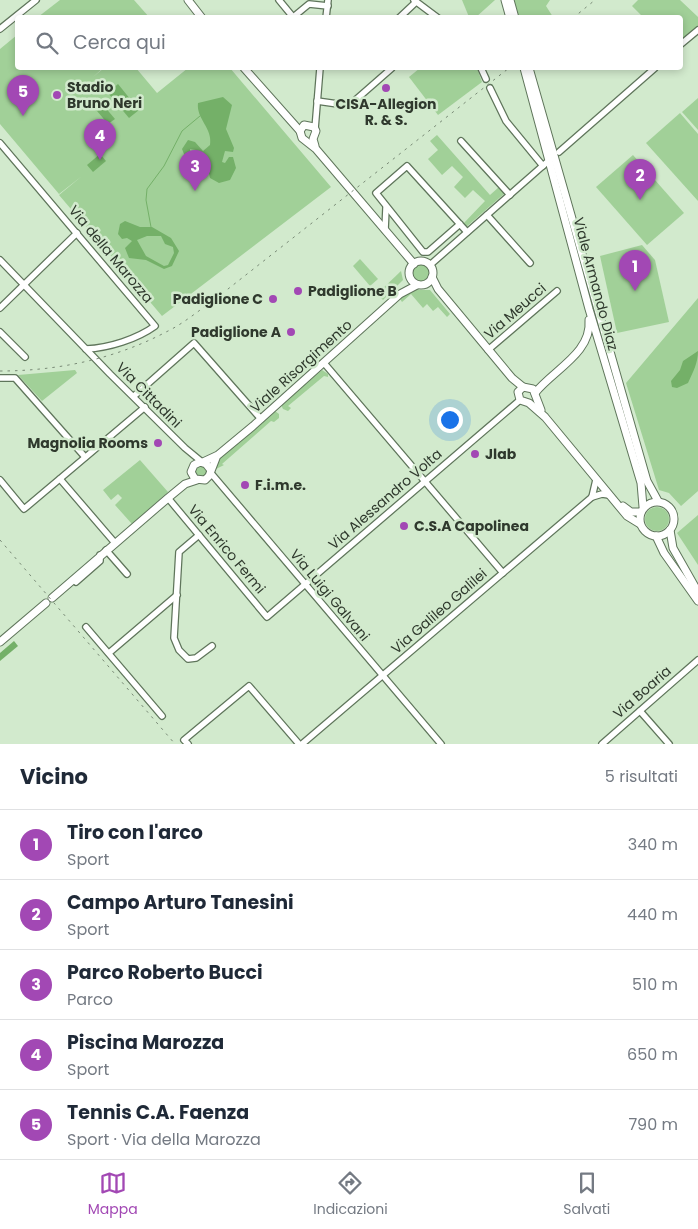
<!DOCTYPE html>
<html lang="it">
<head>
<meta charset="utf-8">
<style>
	body { margin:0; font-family:Poppins,sans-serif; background:#f6f6f7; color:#1f2937 }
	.you { position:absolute; left:449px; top:419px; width:18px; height:18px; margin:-12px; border:4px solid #fff; border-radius:50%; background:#1a73e8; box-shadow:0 0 0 8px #1a73e833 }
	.badge { display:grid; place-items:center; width:32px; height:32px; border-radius:50%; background:#a248b4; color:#fff; font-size:16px; font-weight:700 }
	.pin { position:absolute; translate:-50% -41px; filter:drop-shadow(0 1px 2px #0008) }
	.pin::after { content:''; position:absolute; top:26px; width:18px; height:15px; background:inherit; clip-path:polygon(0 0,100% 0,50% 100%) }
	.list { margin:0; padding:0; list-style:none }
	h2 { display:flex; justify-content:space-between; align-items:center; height:65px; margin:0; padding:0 20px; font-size:21px }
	h2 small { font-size:16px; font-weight:400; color:#747a83 }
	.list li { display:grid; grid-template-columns:32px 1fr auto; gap:15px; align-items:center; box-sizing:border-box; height:70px; padding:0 20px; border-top:1px solid #e0e1e3 }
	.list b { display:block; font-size:19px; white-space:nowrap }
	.list p { margin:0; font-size:16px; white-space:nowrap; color:#747a83 }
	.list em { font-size:16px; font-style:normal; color:#747a83 }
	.icon { flex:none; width:28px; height:28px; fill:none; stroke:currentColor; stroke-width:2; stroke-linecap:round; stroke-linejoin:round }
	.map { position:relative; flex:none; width:698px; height:744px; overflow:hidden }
	.search { position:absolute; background:#fff; box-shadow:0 2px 8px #0003; left:15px; right:15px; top:15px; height:55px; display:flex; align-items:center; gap:12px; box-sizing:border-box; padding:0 18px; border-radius:5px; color:#747a83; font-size:19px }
	.sheet { height:415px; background:#fff }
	nav { display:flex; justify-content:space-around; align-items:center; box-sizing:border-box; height:70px; border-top:1px solid #e0e1e3; background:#fff; font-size:14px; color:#747a83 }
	nav a { display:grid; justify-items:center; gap:2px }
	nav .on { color:#a248b4 }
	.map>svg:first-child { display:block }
	.green { fill:#a1d098 }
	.water { fill:#74b068; fill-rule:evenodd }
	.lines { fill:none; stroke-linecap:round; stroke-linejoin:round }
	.stream { stroke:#74b068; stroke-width:1 }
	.minor-casing { stroke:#5f755b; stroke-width:8 }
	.major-casing { stroke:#5f755b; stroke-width:9 }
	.minor { stroke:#fff; stroke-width:5.5 }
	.major { stroke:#fff; stroke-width:7 }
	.rail { stroke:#798a76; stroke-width:1; stroke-dasharray:2.5 5; stroke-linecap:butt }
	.poi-dot { fill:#a248b4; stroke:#d2eacd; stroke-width:2 }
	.labels { text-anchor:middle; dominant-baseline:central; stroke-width:5; stroke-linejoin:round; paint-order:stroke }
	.poi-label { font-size:14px; font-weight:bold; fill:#2f392d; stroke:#d2eacd; text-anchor:start }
	.street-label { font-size:14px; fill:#2f392d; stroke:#d2eacd }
</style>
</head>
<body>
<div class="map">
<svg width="698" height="744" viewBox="0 0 698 744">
	<rect width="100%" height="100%" fill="#d2eacd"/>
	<g class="green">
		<polygon points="60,0 134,0 149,17 38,17"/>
		<polygon points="462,0 495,0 475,18 469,17"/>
		<polygon points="514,0 550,0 546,6 553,17 519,17"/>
		<polygon points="638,0 680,0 698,17 698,26 681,41 680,18 643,17 632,6"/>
		<polygon points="17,35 18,68 103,68 93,77 104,68 136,68 157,93 188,68 230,68 331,187 162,316 59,195 82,176 59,194 0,124 0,49"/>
		<polygon points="420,68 477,68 482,82 438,115 409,77"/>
		<polygon points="698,98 698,130 682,112"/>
		<polygon points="680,113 698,134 698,201 646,143"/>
		<polygon points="437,135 490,195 499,187 505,193 465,228 462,225 485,201 473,190 465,198 454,187 463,177 452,166 442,175 428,159 438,150 430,141"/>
		<polygon points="633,155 684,213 647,245 596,187"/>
		<polygon points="642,245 655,260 669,322 617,333 600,256"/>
		<polygon points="360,259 378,279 370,286 353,266"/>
		<circle cx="421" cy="273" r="9"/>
		<polygon points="401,271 403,280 383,300 377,294"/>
		<polygon points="415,290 430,290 450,314 447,317 438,307 433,311 427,304 423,308 411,294 402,302 400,299 407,292"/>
		<polygon points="698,298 698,491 681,506 669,493 659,490 626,383"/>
		<polygon points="75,370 77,373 42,401 18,375"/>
		<polygon points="322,370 328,374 328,377 324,376 288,406 291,408 288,411 283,409 281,405"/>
		<polygon points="275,411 279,414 279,418 274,422 271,421 222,464 224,465 214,470 216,461"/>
		<polygon points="140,460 168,492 132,524 115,505 122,498 118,494 111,500 103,490"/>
		<polygon points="202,465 207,470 205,477 195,475 195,467"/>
		<circle cx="657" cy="519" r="12"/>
		<polygon points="698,515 698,565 677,533"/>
	</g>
	<g class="water">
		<polygon points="118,84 139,110 129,118 108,93"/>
		<path d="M223 97 232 105 226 129 234 148 233 152 225 151 222 162 225 163 229 157H233L236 168 230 180 219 183 210 178 207 165 203 164 196 170 190 169 182 149 188 140 195 142 203 151 210 145C213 128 196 119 198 103ZM190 149 196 150 200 162 196 163 191 159Z"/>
		<polygon points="104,106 115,119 108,124 97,111"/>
		<polygon points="100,154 106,161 93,172 87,165"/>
		<path d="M125 221 140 227H152L171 238 179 251 172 266 164 269 146 260 129 258 125 248 132 241 127 238 122 239 118 234 120 224ZM147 236H161L165 244 173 247 174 253 168 265 164 266 146 256 137 240Z"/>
		<path d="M698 351C698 363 693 372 688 383L677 388 672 387 671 381 680 370 683 361Z"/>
		<polygon points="14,641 18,646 0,661 0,653"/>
	</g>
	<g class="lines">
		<polyline class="stream" points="151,227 146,200 147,189 164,166 182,131 200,116"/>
		<defs>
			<g id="minor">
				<polyline points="279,0 293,17"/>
				<polyline points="414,0 438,18"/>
				<polyline points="292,18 309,4 328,6"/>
				<polyline points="326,18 328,0"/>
				<polyline points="399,18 416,2"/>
				<polyline points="0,29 36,0"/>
				<polyline points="680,45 698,30"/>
				<polyline points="481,68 486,79"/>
				<polyline points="490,88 506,121 543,166"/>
				<polyline points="317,101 345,105 352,103 392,68"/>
				<polyline points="315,129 320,68"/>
				<polyline points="461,141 510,195"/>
				<path d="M0 143 155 326C137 339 109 348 86 349"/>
				<polyline points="559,152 655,68"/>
				<polyline points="487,215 530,263"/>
				<polyline points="460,224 428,252 423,252 376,193 407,166 467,232"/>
				<polyline points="385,230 386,208"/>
				<polyline points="0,260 110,374 185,448 202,462"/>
				<polyline points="430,265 546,163"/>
				<polyline points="0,308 77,233"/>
				<polyline points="0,332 25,357"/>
				<polyline points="488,350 557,291"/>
				<polyline points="324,363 503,573"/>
				<polyline points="0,378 15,378 85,457"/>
				<polyline points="134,396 194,343 261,419"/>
				<polyline points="210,472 441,744"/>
				<polyline points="60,479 115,543"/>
				<polyline points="0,480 24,509 145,407"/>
				<polyline points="592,497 602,494 609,495"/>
				<polyline points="168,498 267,617 520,400"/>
				<polyline points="199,535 179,552 174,638 179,650 188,659 196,658 212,646"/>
				<polyline points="106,550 127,574"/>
				<polyline points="76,582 100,561 100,555"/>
				<polyline points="86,627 162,716"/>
				<polyline points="109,653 177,595"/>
				<polyline points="640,711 669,744"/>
				<polyline points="188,744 184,740 249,686 299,744"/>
				<polyline points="302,744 592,497 596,480"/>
				<polyline points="602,744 698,660"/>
			</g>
			<g id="major">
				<polyline points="188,0 202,18"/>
				<polyline points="505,0 510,18"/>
				<polyline points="510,0 515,18"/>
				<polyline points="244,68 300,131 302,138 316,149 414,264"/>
				<polyline points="524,68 589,309 641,483 643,507"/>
				<polyline points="529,68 647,481 658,501"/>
				<polyline points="300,131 304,125 314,127 316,131 313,139 315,146"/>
				<circle cx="421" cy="273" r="12"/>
				<polyline points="432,277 438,289 512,378 523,387 533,389 541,410"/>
				<polyline points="523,387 518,392 520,400 529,403 545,417 627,516 640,524"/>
				<path d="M535 393C553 370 592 353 589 320"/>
				<polyline points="203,462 218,455 253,426 400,294 417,285"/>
				<polyline points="210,469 206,464 200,462 194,465 191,472 195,479 205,480 209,476 216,458"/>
				<circle cx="657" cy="519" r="17"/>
				<polyline points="623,506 631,512 641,512"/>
				<polyline points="670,530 673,548 698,592"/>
				<polyline points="656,536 664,553 698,601"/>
				<polyline points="52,598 168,498 185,484 197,480"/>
				<polyline points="0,642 46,603"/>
			</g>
		</defs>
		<use href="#minor" class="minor-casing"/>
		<use href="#major" class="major-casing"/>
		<use href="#minor" class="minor"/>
		<use href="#major" class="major"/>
		<g class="rail">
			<polyline points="573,18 595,0"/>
			<path d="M0 371C57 371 115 359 166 332 183 324 198 311 214 300L509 68"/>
			<polyline points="0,540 175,744"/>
		</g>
	</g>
	<g class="poi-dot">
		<circle cx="386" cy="88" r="5"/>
		<circle cx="57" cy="95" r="5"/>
		<circle cx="298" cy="291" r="5"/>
		<circle cx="273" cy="299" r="5"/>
		<circle cx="291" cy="332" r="5"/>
		<circle cx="158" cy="443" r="5"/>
		<circle cx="475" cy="454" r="5"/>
		<circle cx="245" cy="485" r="5"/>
		<circle cx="404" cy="526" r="5"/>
	</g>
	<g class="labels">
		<g class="poi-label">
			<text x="67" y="87">Stadio<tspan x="67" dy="16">Bruno Neri</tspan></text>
			<text x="386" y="104" text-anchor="middle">CISA-Allegion<tspan x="386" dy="16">R. &amp; S.</tspan></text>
			<text x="308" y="291">Padiglione B</text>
			<text x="263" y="299" text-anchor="end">Padiglione C</text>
			<text x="281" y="332" text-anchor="end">Padiglione A</text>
			<text x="148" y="443" text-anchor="end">Magnolia Rooms</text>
			<text x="485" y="454">Jlab</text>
			<text x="255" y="485">F.i.m.e.</text>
			<text x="414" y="526">C.S.A Capolinea</text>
		</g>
		<g class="street-label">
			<text transform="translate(111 254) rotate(50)">Via della Marozza</text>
			<text transform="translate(596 284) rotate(75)">Viale Armando Diaz</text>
			<text transform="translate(515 311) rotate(-41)">Via Meucci</text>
			<text transform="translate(301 366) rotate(-42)">Viale Risorgimento</text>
			<text transform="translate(149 395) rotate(45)">Via Cittadini</text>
			<text transform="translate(385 499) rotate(-41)">Via Alessandro Volta</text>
			<text transform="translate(227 549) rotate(50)">Via Enrico Fermi</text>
			<text transform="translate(330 595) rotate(50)">Via Luigi Galvani</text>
			<text transform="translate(439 611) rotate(-41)">Via Galileo Galilei</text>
			<text transform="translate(642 692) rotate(-41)">Via Boaria</text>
		</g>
	</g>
</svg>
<div class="you"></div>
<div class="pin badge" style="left:635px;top:291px">1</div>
<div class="pin badge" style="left:640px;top:200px">2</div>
<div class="pin badge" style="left:195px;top:191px">3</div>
<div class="pin badge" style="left:100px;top:160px">4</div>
<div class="pin badge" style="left:23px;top:116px">5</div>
<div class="search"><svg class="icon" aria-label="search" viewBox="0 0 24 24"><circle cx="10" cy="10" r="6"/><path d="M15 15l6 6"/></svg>Cerca qui</div>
</div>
<section class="sheet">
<h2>Vicino<small>5 risultati</small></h2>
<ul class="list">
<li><span class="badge">1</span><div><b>Tiro con l'arco</b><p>Sport</p></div><em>340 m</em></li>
<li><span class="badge">2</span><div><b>Campo Arturo Tanesini</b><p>Sport</p></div><em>440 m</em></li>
<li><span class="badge">3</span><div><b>Parco Roberto Bucci</b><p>Parco</p></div><em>510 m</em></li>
<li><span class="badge">4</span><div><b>Piscina Marozza</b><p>Sport</p></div><em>650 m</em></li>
<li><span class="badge">5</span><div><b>Tennis C.A. Faenza</b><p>Sport · Via della Marozza</p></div><em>790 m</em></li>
</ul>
</section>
<nav>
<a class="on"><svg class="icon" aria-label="map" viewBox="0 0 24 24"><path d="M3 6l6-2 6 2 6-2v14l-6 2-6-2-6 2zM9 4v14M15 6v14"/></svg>Mappa</a>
<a><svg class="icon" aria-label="directions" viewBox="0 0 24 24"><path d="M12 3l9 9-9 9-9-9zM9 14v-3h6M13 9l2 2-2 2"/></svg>Indicazioni</a>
<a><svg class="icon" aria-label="saved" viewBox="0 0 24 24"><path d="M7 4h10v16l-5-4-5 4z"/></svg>Salvati</a>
</nav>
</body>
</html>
